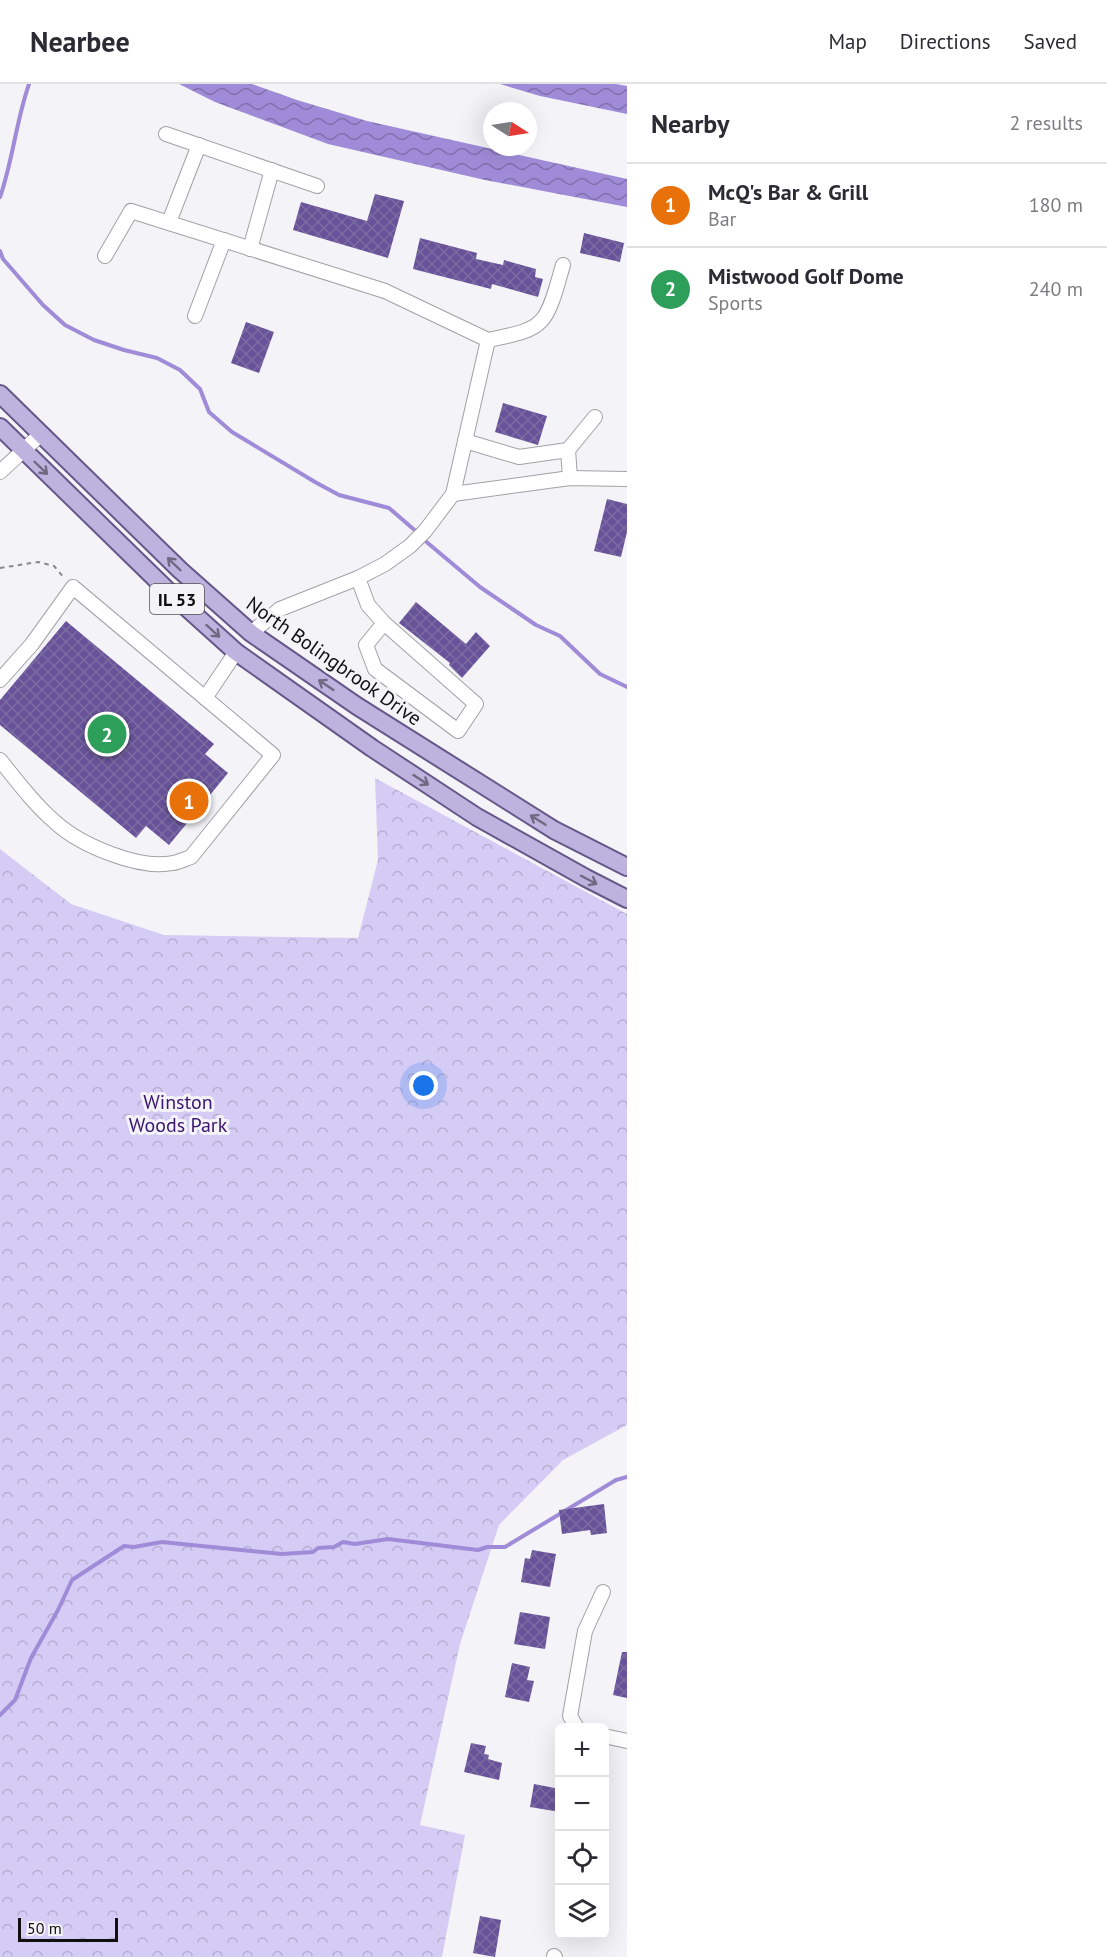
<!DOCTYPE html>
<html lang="en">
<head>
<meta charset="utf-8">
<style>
	body { margin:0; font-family:"PT Sans",sans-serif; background:#f7f7f7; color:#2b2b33 }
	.controls { position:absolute; right:18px; bottom:18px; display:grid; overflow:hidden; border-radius:9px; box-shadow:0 6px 24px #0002 }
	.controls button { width:54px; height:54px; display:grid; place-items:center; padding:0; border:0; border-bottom:2px solid #e1e1e2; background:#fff; color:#2b2b33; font:30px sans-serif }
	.compass { position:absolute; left:483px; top:18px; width:54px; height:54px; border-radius:50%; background:#fff; box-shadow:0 6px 24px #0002; rotate:102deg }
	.scale { position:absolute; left:18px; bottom:15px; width:100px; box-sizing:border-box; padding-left:6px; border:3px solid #101011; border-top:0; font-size:16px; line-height:21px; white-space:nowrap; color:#101011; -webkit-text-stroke:4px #f4f3f7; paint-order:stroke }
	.you { position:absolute; left:424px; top:1002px; width:21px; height:21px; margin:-15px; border:4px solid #fff; border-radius:50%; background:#1a73e8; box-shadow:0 0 0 9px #1a73e833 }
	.badge { display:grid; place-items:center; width:39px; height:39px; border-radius:50%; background:#7f57d0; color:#fff; font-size:20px; font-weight:700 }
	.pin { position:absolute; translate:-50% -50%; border:3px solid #fff; box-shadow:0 2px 6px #0006 }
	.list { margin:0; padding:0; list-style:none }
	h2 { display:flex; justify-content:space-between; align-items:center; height:78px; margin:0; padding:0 24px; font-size:26px }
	h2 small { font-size:20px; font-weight:400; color:#7c7c81 }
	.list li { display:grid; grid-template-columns:39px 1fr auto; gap:18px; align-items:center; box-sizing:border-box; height:84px; padding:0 24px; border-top:2px solid #e1e1e2 }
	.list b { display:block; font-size:22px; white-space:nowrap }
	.list p { margin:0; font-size:20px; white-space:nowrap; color:#7c7c81 }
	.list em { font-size:20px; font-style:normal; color:#7c7c81 }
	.icon { flex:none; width:33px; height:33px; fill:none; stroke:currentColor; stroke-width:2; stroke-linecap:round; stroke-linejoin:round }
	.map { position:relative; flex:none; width:627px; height:1873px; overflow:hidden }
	header { display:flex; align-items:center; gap:36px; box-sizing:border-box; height:84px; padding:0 30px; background:#fff; border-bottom:2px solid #e1e1e2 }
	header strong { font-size:28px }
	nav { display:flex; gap:33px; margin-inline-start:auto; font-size:21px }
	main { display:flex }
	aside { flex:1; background:#fff }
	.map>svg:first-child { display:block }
	.forest { fill:url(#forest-crowns) }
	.water { fill:url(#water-waves) }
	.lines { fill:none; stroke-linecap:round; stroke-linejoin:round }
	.stream { stroke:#9f8bd7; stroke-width:4 }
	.building { fill:url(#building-cross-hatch) }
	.minor-casing { stroke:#a2a1a5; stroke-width:16 }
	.major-casing { stroke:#655889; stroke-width:20 }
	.path { stroke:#89888b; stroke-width:2; stroke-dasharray:4.5 4.5; stroke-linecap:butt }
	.minor { stroke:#fff; stroke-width:14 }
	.major { stroke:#beb2df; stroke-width:16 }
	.oneway { stroke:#706982 }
	.labels { text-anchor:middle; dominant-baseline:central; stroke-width:6; stroke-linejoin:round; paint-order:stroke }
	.shield { fill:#f4f3f7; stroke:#545456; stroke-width:1.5 }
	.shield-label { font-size:18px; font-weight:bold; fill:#101011 }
	.street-label { font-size:20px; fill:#101011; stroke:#f4f3f7 }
	.park-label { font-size:20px; fill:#39156f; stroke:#f4f3f7 }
</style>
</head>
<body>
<header>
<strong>Nearbee</strong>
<nav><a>Map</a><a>Directions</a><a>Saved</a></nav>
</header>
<main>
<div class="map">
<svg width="627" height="1873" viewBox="0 0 627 1873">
	<defs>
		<pattern id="forest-crowns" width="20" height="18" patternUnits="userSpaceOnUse" patternTransform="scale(1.5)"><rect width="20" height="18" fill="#d5ccf5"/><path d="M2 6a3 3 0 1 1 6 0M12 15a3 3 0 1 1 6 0" fill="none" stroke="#b6aed1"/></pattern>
		<pattern id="water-waves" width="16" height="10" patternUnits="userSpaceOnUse" patternTransform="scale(1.5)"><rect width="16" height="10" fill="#9f8bd7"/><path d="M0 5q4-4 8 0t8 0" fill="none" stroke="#8070ad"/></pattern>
		<pattern id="building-cross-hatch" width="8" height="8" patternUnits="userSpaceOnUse" patternTransform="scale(1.5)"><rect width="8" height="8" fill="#68539a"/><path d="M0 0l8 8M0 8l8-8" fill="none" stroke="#7c6ca2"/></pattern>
	</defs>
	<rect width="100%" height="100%" fill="#f4f3f7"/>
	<polygon class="forest" points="375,694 627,830 627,1341 563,1376 499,1441 460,1560 420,1741 465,1751 442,1873 0,1873 0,765 71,820 164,851 358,854 378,776"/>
	<g class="water">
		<polygon points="179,0 252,0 297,16 367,37 627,95 627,123 485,96 328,60 215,18"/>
		<polygon points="500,0 616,0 627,2 627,30 540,12"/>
	</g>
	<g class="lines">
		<g class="stream">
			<path d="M0 113C13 76 16 37 29 0"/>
			<polyline points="0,167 3,175 43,221 65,241 94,256 124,266 157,274 180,286 200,305 209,328 232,348 315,398 339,411 389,424 418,449"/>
			<polyline points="423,455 480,503 536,541 560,552 600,590 627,603"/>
			<polyline points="0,1631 15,1616 31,1574 58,1526 72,1496 124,1462 134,1463 162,1458 282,1470 313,1468 318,1464 334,1463 343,1458 355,1460 388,1455 478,1466 487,1463 505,1463 616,1396 627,1393"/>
		</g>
	</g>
	<g class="building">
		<polygon points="375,110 404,117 388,174 293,146 301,118 367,137"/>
		<polygon points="584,149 624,159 620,178 580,169"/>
		<polygon points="420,154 477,169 476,175 503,181 504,176 536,185 535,193 543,195 538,213 492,200 491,205 413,185"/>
		<polygon points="246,238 274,248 259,289 231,279"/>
		<polygon points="503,319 547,332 538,361 495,348"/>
		<polygon points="607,415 627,420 627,448 621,473 594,467"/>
		<polygon points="416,518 466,560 476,548 490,562 462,594 449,581 450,579 399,539"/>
		<polygon points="66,537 214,660 205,670 228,689 169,761 146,742 136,754 0,641 0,616"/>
		<polygon points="604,1420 607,1449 591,1451 590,1446 562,1450 559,1426"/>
		<polygon points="532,1466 556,1470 550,1503 521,1498 525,1474 530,1475"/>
		<polygon points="520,1528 550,1533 545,1565 514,1560"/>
		<polygon points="622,1568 627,1568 627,1614 613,1611"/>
		<polygon points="512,1579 530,1583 527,1596 534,1597 529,1618 505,1613"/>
		<polygon points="471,1659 486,1662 484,1670 489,1671 488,1675 502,1679 499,1696 464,1688"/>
		<polygon points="534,1700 560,1705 560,1728 530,1723"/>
		<polygon points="480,1832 501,1836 495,1873 473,1869"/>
	</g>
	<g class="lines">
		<defs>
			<g id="minor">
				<polyline points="166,50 317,102"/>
				<polyline points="169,138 199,61"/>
				<polyline points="250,165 272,86"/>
				<path d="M105 172 131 127 385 207 488 256C504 252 529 250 541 237 552 226 558 197 563 181"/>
				<polyline points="195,232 224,156"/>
				<polyline points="465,357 519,373 568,366 570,394"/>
				<polyline points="568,366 595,333"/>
				<polyline points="0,388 41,350"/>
				<polyline points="453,410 570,394 627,395"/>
				<polyline points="358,494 368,521 384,539 476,620 458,647 375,585 366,561 384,539"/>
				<polyline points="251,549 280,525 358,494 385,480 410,462 425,447 453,410 488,256"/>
				<path d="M0 596 32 560 73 503 273 671 191 773C185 775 179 778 173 779 139 786 80 761 55 738 34 720 17 697 0 676"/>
				<polyline points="205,614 236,568"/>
				<polyline points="577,1644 570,1632 585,1547 603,1508"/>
				<polyline points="604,1652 627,1657"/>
				<polyline points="554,1872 555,1873"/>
			</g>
			<g id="major">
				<polyline points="0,310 180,486 251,549 357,622 554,746 627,783"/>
				<polyline points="0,343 166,505 236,568 372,664 477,733 586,794 627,815"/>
			</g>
		</defs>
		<use href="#minor" class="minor-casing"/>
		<use href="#major" class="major-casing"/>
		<polyline class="path" points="0,484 38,478 54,482 65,495"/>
		<use href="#minor" class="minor"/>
		<use href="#major" class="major"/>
	</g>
	<defs><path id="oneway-shaft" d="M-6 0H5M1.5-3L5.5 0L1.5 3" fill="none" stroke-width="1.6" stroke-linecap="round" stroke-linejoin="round" transform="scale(1.5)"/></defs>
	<g class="oneway">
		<use href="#oneway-shaft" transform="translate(41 384) rotate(44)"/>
		<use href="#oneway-shaft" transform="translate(174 480) rotate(-136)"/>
		<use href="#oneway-shaft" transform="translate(213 547) rotate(42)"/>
		<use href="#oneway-shaft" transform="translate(326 601) rotate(-146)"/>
		<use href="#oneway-shaft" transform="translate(421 696) rotate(33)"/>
		<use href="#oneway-shaft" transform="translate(538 736) rotate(-148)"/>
		<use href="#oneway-shaft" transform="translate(589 796) rotate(28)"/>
	</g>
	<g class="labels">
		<rect class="shield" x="150" y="500" width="54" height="30" rx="4.5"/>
		<g class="shield-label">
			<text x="177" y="515">IL 53</text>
		</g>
		<g class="street-label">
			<text transform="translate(334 577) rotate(35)">North Bolingbrook Drive</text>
		</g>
		<g class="park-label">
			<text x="178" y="1018">Winston<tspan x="178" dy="23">Woods Park</tspan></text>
		</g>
	</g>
</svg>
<div class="controls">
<button>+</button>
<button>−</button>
<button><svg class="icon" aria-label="locate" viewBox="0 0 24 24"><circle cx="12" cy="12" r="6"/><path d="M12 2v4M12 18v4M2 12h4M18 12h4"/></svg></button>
<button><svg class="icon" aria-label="layers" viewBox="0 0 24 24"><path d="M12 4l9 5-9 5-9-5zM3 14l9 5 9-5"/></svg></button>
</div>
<svg class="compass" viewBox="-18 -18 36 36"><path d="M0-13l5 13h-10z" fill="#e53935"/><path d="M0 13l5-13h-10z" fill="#7c7c81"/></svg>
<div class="scale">50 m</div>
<div class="you"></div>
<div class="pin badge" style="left:189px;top:717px;background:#e8710a">1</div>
<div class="pin badge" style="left:107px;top:650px;background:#2e9e5b">2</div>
</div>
<aside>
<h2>Nearby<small>2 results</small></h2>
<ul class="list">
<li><span class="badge" style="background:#e8710a">1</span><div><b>McQ's Bar &amp; Grill</b><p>Bar</p></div><em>180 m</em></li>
<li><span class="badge" style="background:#2e9e5b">2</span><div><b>Mistwood Golf Dome</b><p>Sports</p></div><em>240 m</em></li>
</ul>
</aside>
</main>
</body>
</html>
